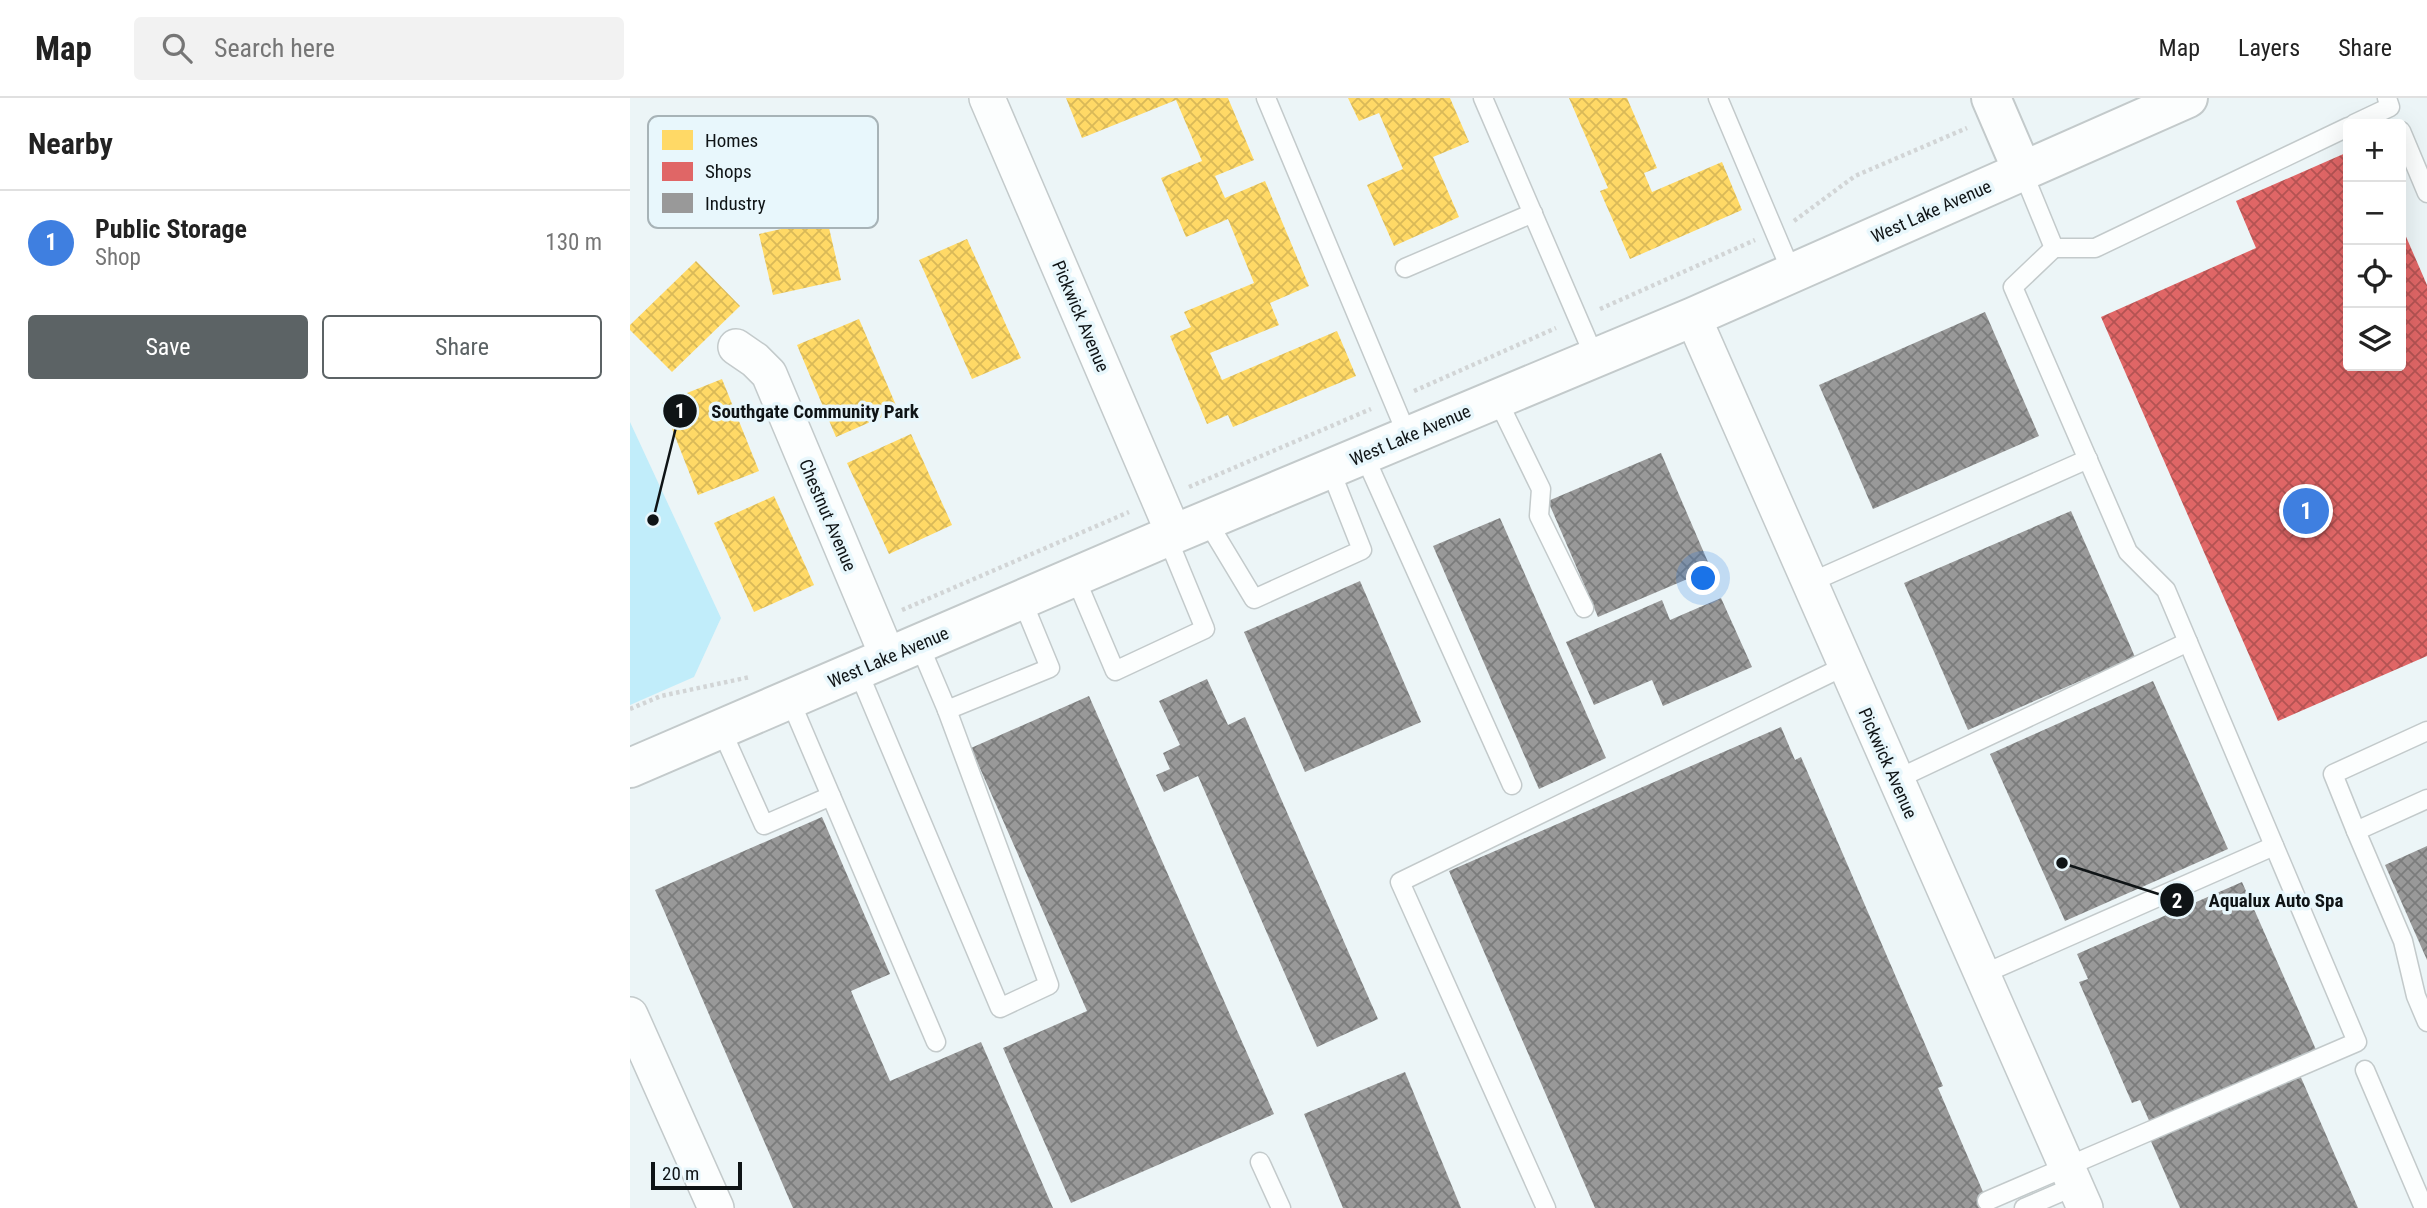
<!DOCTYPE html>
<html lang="en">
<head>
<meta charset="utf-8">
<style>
	body { margin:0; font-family:"Roboto Condensed",sans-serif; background:#f2f2f2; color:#222 }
	.controls { position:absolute; right:21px; top:21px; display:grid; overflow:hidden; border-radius:7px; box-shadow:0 7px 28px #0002 }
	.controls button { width:63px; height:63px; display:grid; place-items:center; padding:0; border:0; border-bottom:2px solid #e0e0e0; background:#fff; color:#222; font:35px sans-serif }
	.scale { position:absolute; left:21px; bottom:18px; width:91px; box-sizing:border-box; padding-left:7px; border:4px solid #0f1416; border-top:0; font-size:19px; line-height:24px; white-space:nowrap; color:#0f1416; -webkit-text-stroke:5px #e8f7fc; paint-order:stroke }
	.you { position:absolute; left:1074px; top:481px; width:24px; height:24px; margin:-18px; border:5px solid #fff; border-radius:50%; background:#1a73e8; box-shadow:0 0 0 10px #1a73e833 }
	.badge { display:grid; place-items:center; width:46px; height:46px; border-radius:50%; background:#5c6365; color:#fff; font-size:23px; font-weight:700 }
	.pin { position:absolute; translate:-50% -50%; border:4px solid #fff; box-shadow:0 2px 7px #0006 }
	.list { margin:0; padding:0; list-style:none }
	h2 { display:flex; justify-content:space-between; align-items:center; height:91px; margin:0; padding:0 28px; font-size:30px }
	h2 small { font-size:23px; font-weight:400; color:#767676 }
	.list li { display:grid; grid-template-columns:46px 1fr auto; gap:21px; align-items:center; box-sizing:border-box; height:105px; padding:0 28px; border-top:2px solid #e0e0e0 }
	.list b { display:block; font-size:26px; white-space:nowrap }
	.list p { margin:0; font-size:23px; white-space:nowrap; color:#767676 }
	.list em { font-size:23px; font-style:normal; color:#767676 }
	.actions { display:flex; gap:14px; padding:21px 28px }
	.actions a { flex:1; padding:16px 0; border:2px solid #5c6365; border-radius:7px; text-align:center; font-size:24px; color:#5c6365 }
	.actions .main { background:#5c6365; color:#fff }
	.icon { flex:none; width:38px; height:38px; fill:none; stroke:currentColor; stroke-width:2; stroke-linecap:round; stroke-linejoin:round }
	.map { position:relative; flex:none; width:1797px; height:1110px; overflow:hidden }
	header { display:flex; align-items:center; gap:42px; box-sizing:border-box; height:98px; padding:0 35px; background:#fff; border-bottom:2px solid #e0e0e0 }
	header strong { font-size:33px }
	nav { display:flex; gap:38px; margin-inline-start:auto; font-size:24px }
	.search { width:490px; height:63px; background:#f2f2f2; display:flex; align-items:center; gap:18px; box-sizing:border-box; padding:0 24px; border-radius:7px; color:#767676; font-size:26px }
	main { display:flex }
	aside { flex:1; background:#fff }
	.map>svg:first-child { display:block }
	.green { fill:#c1edfa }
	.homes { fill:url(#homes-cross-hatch) }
	.shops { fill:url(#shops-cross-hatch) }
	.industry { fill:url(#industry-cross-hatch) }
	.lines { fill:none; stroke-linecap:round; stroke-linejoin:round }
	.lane-casing { stroke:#c3cacb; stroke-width:21 }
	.street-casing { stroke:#c3cacb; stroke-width:38 }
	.secondary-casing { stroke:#c3cacb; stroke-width:42 }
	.path { stroke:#d2d5d6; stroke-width:4.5; stroke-dasharray:3.5 3.5; stroke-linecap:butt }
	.lane { stroke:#fcfefe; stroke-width:18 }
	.street { stroke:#fcfefe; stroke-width:35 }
	.secondary { stroke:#fcfefe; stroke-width:38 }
	.labels { text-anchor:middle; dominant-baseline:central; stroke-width:7; stroke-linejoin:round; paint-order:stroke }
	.street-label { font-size:18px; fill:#0f1416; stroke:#e8f7fc }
	.key { fill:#e8f7fc; stroke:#a7b3b7; stroke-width:2 }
	.key-label { font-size:19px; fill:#0f1416 }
	.leader { fill:none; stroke:#0f1416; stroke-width:2.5 }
	.callout-dot { fill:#0f1416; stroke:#e8f7fc; stroke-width:2.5 }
	.mark-label { font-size:21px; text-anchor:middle; font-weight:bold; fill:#fff }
	.callout-label { font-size:19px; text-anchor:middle; font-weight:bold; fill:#0f1416; stroke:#e8f7fc; stroke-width:7; stroke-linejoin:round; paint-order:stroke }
</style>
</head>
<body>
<header>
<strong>Map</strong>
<div class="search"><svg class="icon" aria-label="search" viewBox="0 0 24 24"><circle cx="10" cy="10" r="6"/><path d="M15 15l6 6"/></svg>Search here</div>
<nav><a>Map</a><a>Layers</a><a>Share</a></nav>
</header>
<main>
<aside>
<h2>Nearby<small></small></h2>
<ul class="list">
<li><span class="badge" style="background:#3f7fe0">1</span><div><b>Public Storage</b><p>Shop</p></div><em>130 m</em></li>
</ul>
<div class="actions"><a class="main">Save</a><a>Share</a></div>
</aside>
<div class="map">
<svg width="1797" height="1110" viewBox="0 0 1797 1110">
	<defs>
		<pattern id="homes-cross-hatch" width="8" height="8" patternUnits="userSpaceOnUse" patternTransform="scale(1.75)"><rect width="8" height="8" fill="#ffd966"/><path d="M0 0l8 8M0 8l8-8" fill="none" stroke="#d9b958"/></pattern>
		<pattern id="shops-cross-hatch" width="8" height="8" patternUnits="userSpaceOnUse" patternTransform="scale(1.75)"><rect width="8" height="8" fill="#e06666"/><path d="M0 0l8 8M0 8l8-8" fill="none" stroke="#b45353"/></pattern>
		<pattern id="industry-cross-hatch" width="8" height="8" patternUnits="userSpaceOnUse" patternTransform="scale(1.75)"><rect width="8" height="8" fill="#999"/><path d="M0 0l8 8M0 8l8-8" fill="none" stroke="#7b7c7c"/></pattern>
	</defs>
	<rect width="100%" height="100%" fill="#ecf5f7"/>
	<polygon class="green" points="0,324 91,520 64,579 0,607"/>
	<g class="homes">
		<polygon points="436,0 598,0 624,62 585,78 595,100 635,83 679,188 640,205 649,227 580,255 592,282 707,233 726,278 603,329 598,317 577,326 540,238 561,229 554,214 624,185 598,121 556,139 531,80 572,63 546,2 452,40"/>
		<polygon points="718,0 820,0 839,44 803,59 829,119 764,148 737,87 773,71 749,15 729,23"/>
		<polygon points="939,0 997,0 1027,70 1014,75 1022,94 1092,64 1112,112 1000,161 970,93 978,90"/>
		<polygon points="197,121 211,182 143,197 129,136"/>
		<polygon points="337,141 391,260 342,281 289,162"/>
		<polygon points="66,163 110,208 42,274 0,232 0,227"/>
		<polygon points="229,221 268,312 206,339 167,247"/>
		<polygon points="92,281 129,373 68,397 32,305"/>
		<polygon points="281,336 322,427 259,456 217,365"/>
		<polygon points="144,398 184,487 124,514 84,425"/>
	</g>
	<polygon class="shops" points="1718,54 1718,268 1771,268 1771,127 1797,187 1797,558 1648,623 1471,219 1626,150 1606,103"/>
	<g class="industry">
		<polygon points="1355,214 1409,338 1243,411 1189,287"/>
		<polygon points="1031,355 1081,471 968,519 918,403"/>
		<polygon points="1441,413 1505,559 1338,632 1274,485"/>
		<polygon points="870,420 976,660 909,691 803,448"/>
		<polygon points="730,483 791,624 675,674 614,534"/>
		<polygon points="1091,500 1122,569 1033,608 1022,582 964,607 936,544 1032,502 1040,522"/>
		<polygon points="577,581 598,627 615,619 748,921 687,949 568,678 534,694 526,677 540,671 533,655 550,647 529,603"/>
		<polygon points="1523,583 1598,751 1435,823 1360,656"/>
		<polygon points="459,598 644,1016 441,1105 373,950 457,913 341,650"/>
		<polygon points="1151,629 1165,662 1171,659 1313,988 1308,990 1360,1110 965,1110 819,773"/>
		<polygon points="192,719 260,876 221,893 260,983 351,944 423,1110 163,1110 25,792"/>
		<polygon points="1797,748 1797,862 1755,767"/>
		<polygon points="1612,784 1687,954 1521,1027 1510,1002 1502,1005 1449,884 1458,881 1447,856"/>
		<polygon points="775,974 831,1110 713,1110 674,1016"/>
		<polygon points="1669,975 1728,1110 1550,1110 1520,1041"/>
	</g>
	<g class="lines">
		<defs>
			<g id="lane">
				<polyline points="636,0 778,339"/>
				<polyline points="853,0 965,260"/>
				<polyline points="1088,0 1162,175"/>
				<polyline points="1724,26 1760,9 1757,0"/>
				<polyline points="1771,33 1797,95"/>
				<polyline points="1392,72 1424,150 1465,150 1718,29"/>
				<polyline points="775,170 903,115"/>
				<polyline points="867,301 911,391 909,418 954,510"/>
				<polyline points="734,357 882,687"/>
				<polyline points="577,423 624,501 732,452 700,371"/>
				<polyline points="445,479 485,573 575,531 537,439"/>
				<polyline points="1179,485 1458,361"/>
				<polyline points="289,546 317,612 420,570 392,502"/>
				<polyline points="228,573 370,910 419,887 317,612"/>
				<polyline points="160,602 306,944"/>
				<polyline points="91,631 134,727 201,698"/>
				<polyline points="1265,682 1558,544"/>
				<polyline points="1797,701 1726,733 1773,843 1786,898 1797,924"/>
				<polyline points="1726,733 1703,676 1797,633"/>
				<polyline points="1351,877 1644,748"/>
				<polyline points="1735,972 1794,1110"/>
				<polyline points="630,1064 651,1110"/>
				<polyline points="1357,1103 1727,944 1536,492 1498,454 1383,189 1424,150"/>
				<polyline points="916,1110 770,784 1215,568"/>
				<polyline points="1394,1110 1445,1088"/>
			</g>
			<g id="street">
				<polyline points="357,0 544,436"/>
				<polyline points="1063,219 1455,1110"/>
				<polyline points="106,249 125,262 139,276 258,559"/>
				<polyline points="0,917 86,1110"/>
			</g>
			<g id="secondary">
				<polyline points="1361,0 1392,72"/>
				<polyline points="0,670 544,436 1063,219 1558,0"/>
			</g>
		</defs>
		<use href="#lane" class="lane-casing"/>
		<use href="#street" class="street-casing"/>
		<use href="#secondary" class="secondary-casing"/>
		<g class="path">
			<polyline points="1164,123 1225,78 1337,30"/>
			<polyline points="970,211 1125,142"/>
			<polyline points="784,293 926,230"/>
			<polyline points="559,389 741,311"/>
			<polyline points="272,512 499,414"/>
			<polyline points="0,611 31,598 120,579"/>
		</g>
		<use href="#lane" class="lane"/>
		<use href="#street" class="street"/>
		<use href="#secondary" class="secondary"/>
	</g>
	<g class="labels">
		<g class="street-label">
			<text transform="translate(1301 113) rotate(-24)">West Lake Avenue</text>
			<text transform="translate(451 218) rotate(67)">Pickwick Avenue</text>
			<text transform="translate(780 337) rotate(-23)">West Lake Avenue</text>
			<text transform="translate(198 417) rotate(67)">Chestnut Avenue</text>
			<text transform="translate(258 559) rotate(-23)">West Lake Avenue</text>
			<text transform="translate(1258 665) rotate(66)">Pickwick Avenue</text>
		</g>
	</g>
	<rect x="18" y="18" width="230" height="112" rx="10" class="key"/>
	<rect x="32" y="32" width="31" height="20" fill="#ffd966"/>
	<rect x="32" y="64" width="31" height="19" fill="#e06666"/>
	<rect x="32" y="95" width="31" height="20" fill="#999"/>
	<g class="key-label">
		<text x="75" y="49">Homes</text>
		<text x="75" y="80">Shops</text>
		<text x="75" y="112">Industry</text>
	</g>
	<path class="leader" d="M23 422L50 313M1432 765L1547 802"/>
	<g class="callout-dot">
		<circle cx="23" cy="422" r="7"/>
		<circle cx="1432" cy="765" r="7"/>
		<circle cx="50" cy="313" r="18"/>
		<circle cx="1547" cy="802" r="18"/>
	</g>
	<g class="mark-label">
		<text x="50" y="320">1</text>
		<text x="1547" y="810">2</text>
	</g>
	<g class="callout-label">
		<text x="185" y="320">Southgate Community Park</text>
		<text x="1646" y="809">Aqualux Auto Spa</text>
	</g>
</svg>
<div class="controls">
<button>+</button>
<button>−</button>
<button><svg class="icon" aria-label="locate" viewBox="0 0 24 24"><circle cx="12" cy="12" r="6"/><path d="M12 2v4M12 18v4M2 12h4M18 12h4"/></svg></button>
<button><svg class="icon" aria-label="layers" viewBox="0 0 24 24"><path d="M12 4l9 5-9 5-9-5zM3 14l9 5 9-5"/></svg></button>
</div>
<div class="scale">20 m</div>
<div class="you"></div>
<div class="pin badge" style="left:1676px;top:413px;background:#3f7fe0">1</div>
</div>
</main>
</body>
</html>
